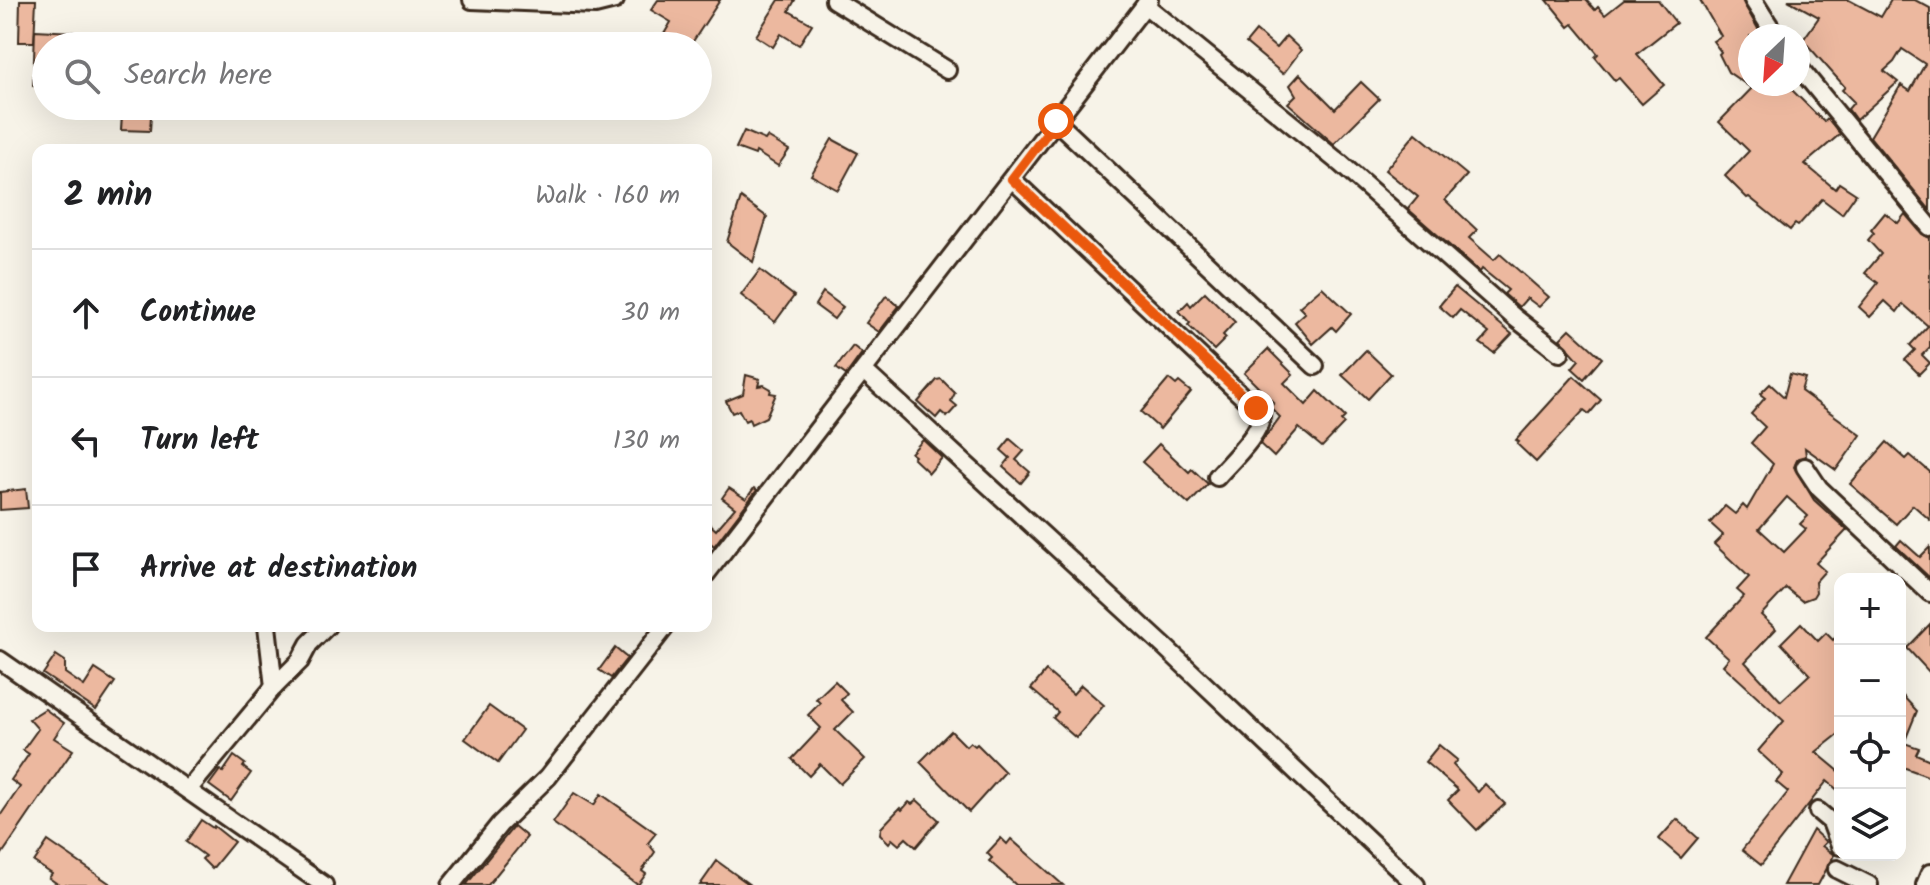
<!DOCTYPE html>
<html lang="en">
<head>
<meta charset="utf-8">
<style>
	body { margin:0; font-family:Kalam,sans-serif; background:#f2f2f2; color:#202124 }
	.controls { position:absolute; right:24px; bottom:24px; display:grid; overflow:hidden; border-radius:16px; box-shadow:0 8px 32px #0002 }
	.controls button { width:72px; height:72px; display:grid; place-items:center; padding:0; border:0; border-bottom:2px solid #e0e0e0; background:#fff; color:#202124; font:40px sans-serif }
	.compass { position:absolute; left:1738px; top:24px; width:72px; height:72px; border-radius:50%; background:#fff; box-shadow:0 8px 32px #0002; rotate:205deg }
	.stop { position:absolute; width:24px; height:24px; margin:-18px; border:6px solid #ea580c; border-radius:50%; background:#fff }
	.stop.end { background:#ea580c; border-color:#fff; box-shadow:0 2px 8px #0008 }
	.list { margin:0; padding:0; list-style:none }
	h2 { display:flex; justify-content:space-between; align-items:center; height:104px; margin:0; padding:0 32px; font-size:34px }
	h2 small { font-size:26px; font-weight:400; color:#757577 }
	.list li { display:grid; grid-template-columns:52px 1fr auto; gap:24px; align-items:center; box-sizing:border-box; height:128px; padding:0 32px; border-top:2px solid #e0e0e0 }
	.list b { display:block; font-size:30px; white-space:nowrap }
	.list em { font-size:26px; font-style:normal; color:#757577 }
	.icon { flex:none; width:44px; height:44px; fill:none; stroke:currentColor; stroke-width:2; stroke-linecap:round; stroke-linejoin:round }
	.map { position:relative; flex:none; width:1930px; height:885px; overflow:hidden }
	.search { position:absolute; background:#fff; box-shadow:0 8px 32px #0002; left:32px; top:32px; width:680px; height:88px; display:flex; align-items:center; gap:20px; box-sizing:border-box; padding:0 28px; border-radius:44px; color:#757577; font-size:30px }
	.panel { position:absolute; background:#fff; box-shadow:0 8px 32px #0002; left:32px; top:144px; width:680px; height:488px; border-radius:16px }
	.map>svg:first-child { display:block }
	.building { fill:#ecb89f; stroke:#3b2a1e; stroke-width:2; fill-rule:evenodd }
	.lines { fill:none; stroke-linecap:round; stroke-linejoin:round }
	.street-casing { stroke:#3b2a1e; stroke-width:22 }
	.street { stroke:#f7f3e8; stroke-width:16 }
	.route { stroke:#ea580c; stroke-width:10 }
</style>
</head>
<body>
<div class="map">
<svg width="1930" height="885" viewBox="0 0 1930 885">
	<rect width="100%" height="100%" fill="#f7f3e8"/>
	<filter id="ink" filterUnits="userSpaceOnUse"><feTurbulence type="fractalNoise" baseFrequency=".0125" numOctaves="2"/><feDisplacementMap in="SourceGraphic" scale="16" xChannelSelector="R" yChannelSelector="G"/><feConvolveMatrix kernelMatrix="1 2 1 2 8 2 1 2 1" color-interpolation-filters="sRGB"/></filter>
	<g filter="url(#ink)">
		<g class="building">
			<polygon points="20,0 36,0 34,42 19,42"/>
			<polygon points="658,0 720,0 690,46 657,46 671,22 651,10"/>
			<polygon points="779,0 795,0 789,11 812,24 799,45 781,34 773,47 756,36"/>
			<polygon points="1547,0 1586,0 1595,10 1598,7 1605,15 1624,0 1658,0 1676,23 1637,54 1664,85 1642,104 1619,78 1615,81 1595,57 1598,54 1573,24 1569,27"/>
			<polygon points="1700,0 1742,0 1762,36 1750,36 1750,87 1728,72 1719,54 1721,52 1713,41 1721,36"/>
			<polygon points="1788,0 1849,0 1881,17 1891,0 1915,0 1930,8 1930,210 1870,137 1901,85 1910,91 1925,64 1902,49 1894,62 1884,71 1898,82 1856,120 1848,109 1854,102 1842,90 1845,87 1803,40 1819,17"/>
			<polygon points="35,30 74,32 73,46 46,46 46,87 33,86"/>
			<polygon points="1256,31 1276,48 1286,36 1301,50 1283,74 1246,43"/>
			<polygon points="1300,74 1335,109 1361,82 1379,99 1334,144 1288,103 1296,95 1290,85"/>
			<polygon points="1756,84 1786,84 1824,122 1828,119 1840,134 1805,164 1835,189 1839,183 1856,194 1842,214 1822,199 1798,226 1795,224 1790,230 1749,197 1747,198 1725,176 1749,151 1719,122"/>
			<polygon points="122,115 151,116 150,131 121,130"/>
			<polygon points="744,131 765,140 767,137 789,150 778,166 756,152 755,155 736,148"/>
			<polygon points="1416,133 1467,175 1445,200 1477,230 1469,238 1494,260 1500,254 1549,297 1539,307 1527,298 1519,307 1504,294 1508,290 1482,269 1480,272 1408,209 1418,197 1385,170"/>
			<polygon points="832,139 858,153 838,190 811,175"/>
			<polygon points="741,198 767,217 753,262 727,242"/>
			<polygon points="1885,213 1898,223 1905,214 1922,234 1930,238 1930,347 1922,355 1930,363 1919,374 1905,360 1915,350 1910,345 1928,326 1903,304 1897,312 1885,301 1870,317 1859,307 1878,283 1865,273 1881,254 1868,240 1874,233 1871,230"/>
			<polygon points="760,270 794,296 775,322 741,295"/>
			<polygon points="1322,287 1351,314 1336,331 1332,327 1313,344 1295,322 1305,313 1299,307"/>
			<polygon points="1455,287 1512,334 1494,353 1480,343 1489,333 1460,310 1453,318 1439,306"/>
			<polygon points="823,292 843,307 834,319 815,305"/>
			<polygon points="1205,292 1235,322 1223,335 1226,338 1214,350 1188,325 1190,323 1179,311 1188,302 1191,306"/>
			<polygon points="886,296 899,306 879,332 866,323"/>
			<polygon points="1570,329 1602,358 1584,379 1572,368 1579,360 1560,339"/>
			<polygon points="853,346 862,353 846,375 836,368"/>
			<polygon points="1268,349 1293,374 1284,383 1306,405 1318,391 1345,417 1341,421 1344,424 1322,447 1299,428 1274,457 1260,444 1280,417 1270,407 1274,403 1244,373"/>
			<polygon points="1366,350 1391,374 1368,399 1342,375"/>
			<path d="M1790 374 1805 378 1801 391 1861 435 1836 470 1805 448 1806 456 1798 458 1794 467 1814 500 1847 530 1816 563 1825 571 1815 582 1816 592 1813 597 1802 601 1786 588 1761 615 1776 629 1745 662 1781 701 1810 674 1781 643 1801 623 1818 641 1826 633 1833 640 1840 633V733L1816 752 1840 772V792L1827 781 1761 865 1742 850 1788 792 1776 782 1783 774 1758 751 1784 721 1723 665 1729 658 1706 637 1744 596 1737 590 1749 577 1714 544 1723 535 1710 523 1725 506 1735 514 1743 505 1747 509 1773 464 1751 443 1765 427 1751 414 1765 398 1760 394 1770 384 1784 397ZM1787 497 1808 516 1800 524 1806 529 1784 552 1759 529Z"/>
			<polygon points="746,375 760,379 758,386 764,385 771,389 770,393 776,394 766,417 751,424 749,419 745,421 739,410 732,413 726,401 743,394"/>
			<polygon points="1574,376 1601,400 1589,414 1584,410 1536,462 1517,444 1519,442 1516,440"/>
			<polygon points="941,379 955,393 951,401 957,406 947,417 941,412 936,418 918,402 937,380"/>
			<polygon points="1169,379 1176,385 1179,382 1191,392 1160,429 1141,412"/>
			<polygon points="1010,439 1024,451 1016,460 1030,472 1021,483 1003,467 1010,458 1001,450"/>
			<polygon points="923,440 942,458 929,473 913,458 915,456 911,453"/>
			<polygon points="1887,442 1906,459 1910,455 1930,472 1930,520 1913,505 1896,524 1850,484"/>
			<polygon points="1159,444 1189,472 1192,469 1208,484 1189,504 1142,462"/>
			<polygon points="729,488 746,499 754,488 757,490 714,546 706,539 706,521 716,530 735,508 722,498"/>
			<polygon points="26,489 28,508 0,510 0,492"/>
			<polygon points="1901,540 1920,557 1930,547 1930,578 1896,546"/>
			<polygon points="1930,624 1930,673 1907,648"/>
			<polygon points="615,648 627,658 611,678 599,670"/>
			<polygon points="56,655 65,661 65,673 84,686 95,669 115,682 96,710 43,674"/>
			<polygon points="1046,671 1073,694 1081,685 1104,705 1076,738 1053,718 1058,712 1031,689"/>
			<polygon points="835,681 847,693 841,700 853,712 835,730 865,759 840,784 820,764 809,776 792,759 821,728 808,715 820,703 816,699"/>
			<polygon points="1900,693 1917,711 1904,743 1919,748 1916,754 1930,760 1930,777 1900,766"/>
			<polygon points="489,706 522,730 498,763 465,739"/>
			<polygon points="45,709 64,723 54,738 73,750 0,857 0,816 20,787 11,780 29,754 23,750 38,729 29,719"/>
			<polygon points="951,731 966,746 970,742 975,746 977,744 1005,772 969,812 920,762"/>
			<polygon points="1439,745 1457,760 1453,765 1478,792 1485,784 1505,804 1477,830 1448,800 1458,790 1425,762"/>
			<polygon points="234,756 245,764 243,767 251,773 231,801 209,785 220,770 223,772"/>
			<polygon points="574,793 594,805 601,794 656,833 648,843 655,852 642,871 646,874 638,885 553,823"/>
			<polygon points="917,800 939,820 916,847 906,838 899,845 892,839 889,843 880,834 881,828 900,808 902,810 909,802 912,804"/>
			<polygon points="1677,819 1698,838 1681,858 1659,839"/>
			<polygon points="201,820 213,828 214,826 234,842 212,869 202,859 205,856 186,842"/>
			<polygon points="514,826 527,837 488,885 466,885"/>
			<polygon points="1813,830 1826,842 1822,846 1834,855 1818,885 1783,885"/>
			<polygon points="1001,838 1007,844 1011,839 1063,885 1016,885 989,861 992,858 987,853"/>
			<polygon points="48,841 112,885 59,885 49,878 52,874 34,862"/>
			<polygon points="717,861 750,885 700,885"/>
		</g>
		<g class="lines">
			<defs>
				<g id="street">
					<polyline points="472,0 595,5 615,0"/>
					<polyline points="834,0 947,70"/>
					<polyline points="1753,0 1776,36"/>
					<polyline points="1145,5 1341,164 1514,317 1560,353"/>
					<polyline points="1798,66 1930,227"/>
					<polyline points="1056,121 1315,366"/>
					<path d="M1012 179 1261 414C1263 432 1229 463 1217 477"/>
					<polyline points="864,371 1166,648 1416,885"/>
					<polyline points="1805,467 1819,488 1930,593"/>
					<polyline points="706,574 1149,0"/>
					<polyline points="267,626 274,687"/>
					<polyline points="0,660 324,885"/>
					<polyline points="188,790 272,689 300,661 309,644 327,626"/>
					<polyline points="1818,811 1831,822 1840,846"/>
					<polyline points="1837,869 1869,885"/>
					<polyline points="451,885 500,824 548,777 666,626"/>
					<polyline points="1925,885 1930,873"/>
				</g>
			</defs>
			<use href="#street" class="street-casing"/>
			<use href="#street" class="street"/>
		</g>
	</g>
	<g class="lines" filter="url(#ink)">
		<polyline class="route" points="1056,121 1012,179 1256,408"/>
	</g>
</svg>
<div class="controls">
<button>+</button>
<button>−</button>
<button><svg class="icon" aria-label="locate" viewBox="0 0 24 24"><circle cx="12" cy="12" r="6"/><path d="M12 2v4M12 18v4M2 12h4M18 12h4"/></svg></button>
<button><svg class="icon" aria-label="layers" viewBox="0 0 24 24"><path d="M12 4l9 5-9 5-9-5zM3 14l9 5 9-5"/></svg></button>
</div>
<svg class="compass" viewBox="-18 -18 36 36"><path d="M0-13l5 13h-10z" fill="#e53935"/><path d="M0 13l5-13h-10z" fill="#757577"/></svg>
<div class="stop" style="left:1056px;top:121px"></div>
<div class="stop end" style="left:1256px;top:408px"></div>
<div class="search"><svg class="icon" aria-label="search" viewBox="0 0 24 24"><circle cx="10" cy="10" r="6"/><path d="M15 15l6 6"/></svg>Search here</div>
<section class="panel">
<h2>2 min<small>Walk · 160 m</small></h2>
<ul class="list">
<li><svg class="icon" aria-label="ahead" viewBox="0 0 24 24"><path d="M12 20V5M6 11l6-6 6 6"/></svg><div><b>Continue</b></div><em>30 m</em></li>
<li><svg class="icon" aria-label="left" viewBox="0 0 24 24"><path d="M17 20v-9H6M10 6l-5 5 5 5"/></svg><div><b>Turn left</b></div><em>130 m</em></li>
<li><svg class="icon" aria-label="arrive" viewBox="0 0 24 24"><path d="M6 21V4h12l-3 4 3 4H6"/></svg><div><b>Arrive at destination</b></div></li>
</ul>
</section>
</div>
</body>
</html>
